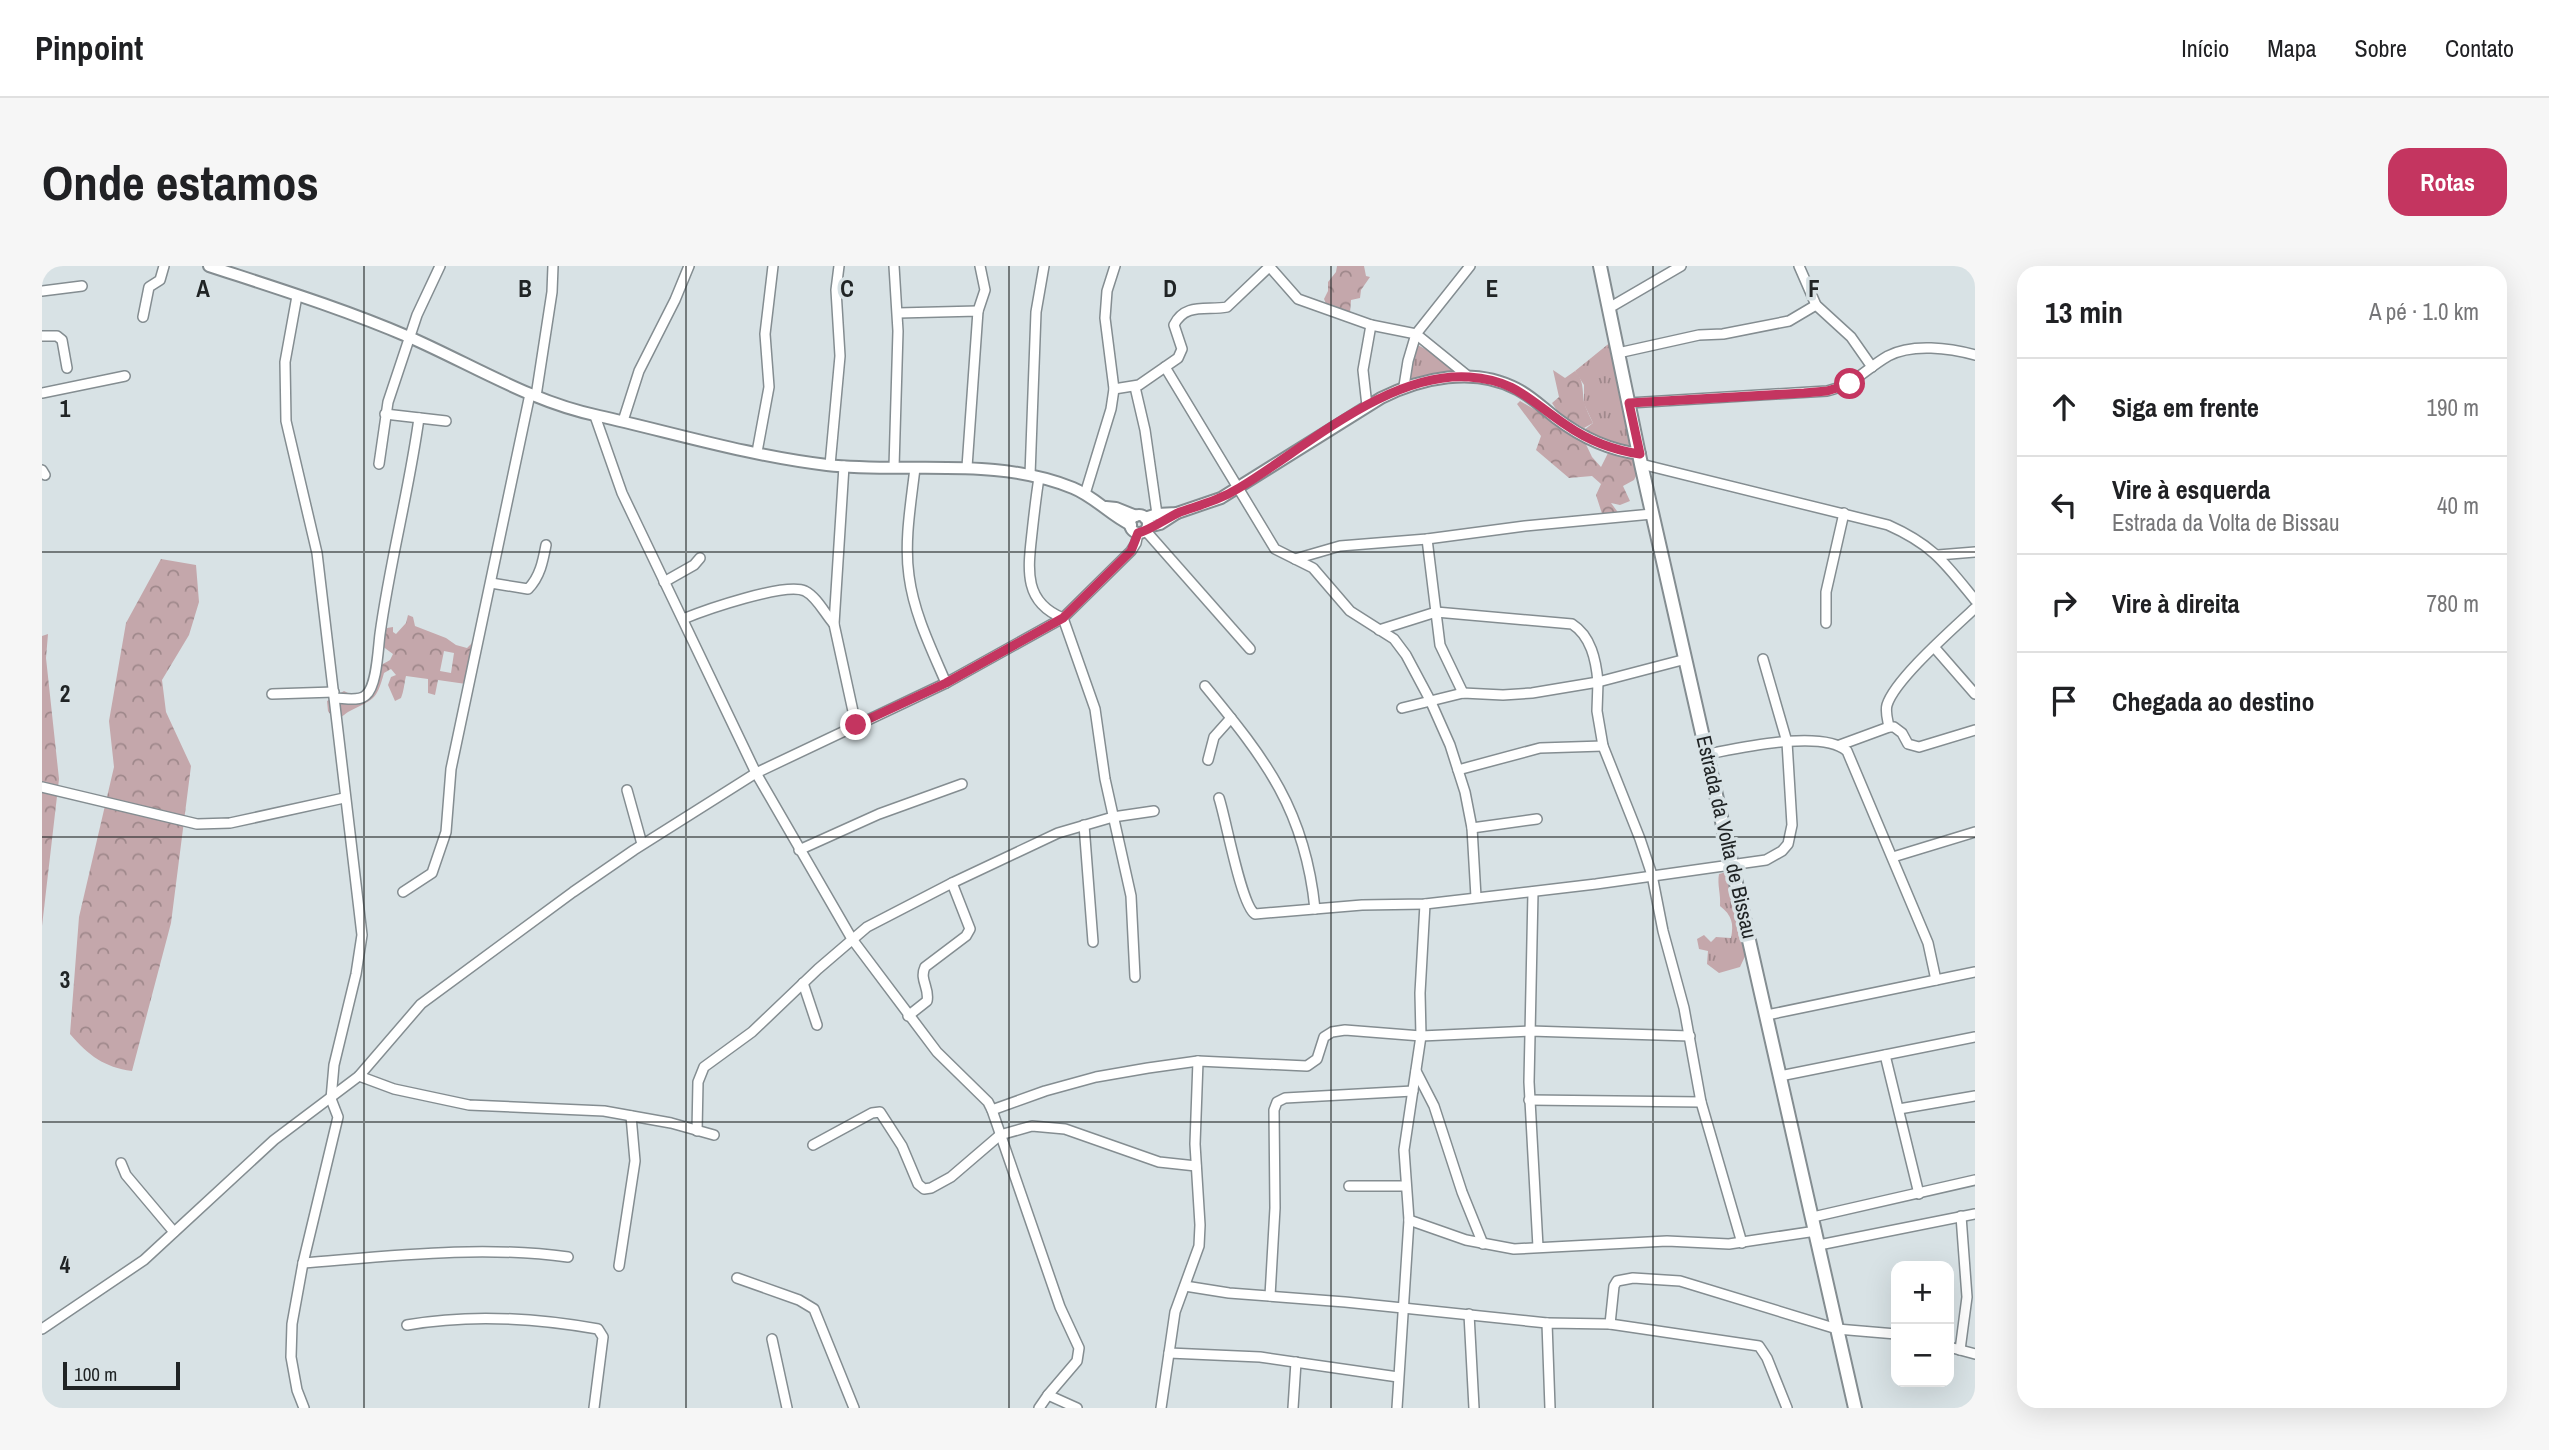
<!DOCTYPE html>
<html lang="pt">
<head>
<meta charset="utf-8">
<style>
	body { margin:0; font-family:"Archivo Narrow",sans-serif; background:#f6f6f6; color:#202124 }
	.controls { position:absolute; right:21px; bottom:21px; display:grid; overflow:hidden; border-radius:14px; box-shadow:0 7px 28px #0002 }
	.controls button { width:63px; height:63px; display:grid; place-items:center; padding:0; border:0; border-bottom:2px solid #e0e0e0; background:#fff; color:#202124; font:35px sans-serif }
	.scale { position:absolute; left:21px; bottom:18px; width:117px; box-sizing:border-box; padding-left:7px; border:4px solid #202425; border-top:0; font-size:19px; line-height:24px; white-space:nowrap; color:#202425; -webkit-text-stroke:5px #d8e2e5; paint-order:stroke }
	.stop { position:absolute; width:21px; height:21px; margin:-16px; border:5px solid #c43560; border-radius:50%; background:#fff }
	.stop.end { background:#c43560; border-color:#fff; box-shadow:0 2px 7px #0008 }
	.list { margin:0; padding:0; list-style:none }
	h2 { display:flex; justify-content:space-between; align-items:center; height:91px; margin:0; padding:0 28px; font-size:30px }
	h2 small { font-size:23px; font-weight:400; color:#757577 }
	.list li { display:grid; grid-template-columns:46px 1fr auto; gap:21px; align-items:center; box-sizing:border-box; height:98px; padding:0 28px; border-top:2px solid #e0e0e0 }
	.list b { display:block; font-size:26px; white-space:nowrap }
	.list p { margin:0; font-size:23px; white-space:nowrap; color:#757577 }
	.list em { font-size:23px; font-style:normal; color:#757577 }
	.icon { flex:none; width:38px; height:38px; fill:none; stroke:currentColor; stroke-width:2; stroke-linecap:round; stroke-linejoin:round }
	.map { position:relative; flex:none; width:1933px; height:1142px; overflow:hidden; border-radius:21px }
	header { display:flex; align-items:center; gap:42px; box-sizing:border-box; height:98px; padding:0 35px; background:#fff; border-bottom:2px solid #e0e0e0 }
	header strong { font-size:33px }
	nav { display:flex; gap:38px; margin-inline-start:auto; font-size:24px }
	.intro { display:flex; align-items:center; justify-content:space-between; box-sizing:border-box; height:168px; padding:0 42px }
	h1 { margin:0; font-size:49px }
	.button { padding:18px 32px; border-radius:21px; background:#c43560; color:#fff; font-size:24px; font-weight:700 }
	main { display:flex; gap:42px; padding:0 42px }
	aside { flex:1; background:#fff; border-radius:21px; box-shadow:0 7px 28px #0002 }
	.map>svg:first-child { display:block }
	.grass { fill:url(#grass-tufts) }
	.forest { fill:url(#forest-crowns); fill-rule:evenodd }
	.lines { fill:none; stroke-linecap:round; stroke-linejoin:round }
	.minor-casing { stroke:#848d91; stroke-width:12 }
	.tertiary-casing { stroke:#848d91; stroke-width:14 }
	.secondary-casing { stroke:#848d91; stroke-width:16 }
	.minor { stroke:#fff; stroke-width:9 }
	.tertiary { stroke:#fff; stroke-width:10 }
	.secondary { stroke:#fff; stroke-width:12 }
	.route { stroke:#c43560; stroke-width:9 }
	.grid { fill:none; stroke:#202425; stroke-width:2; stroke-opacity:0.55 }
	.labels { text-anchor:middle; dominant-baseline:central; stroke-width:7; stroke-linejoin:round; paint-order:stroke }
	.street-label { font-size:21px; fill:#202425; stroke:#d8e2e5 }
	.grid-label { font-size:23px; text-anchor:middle; font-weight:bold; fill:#202425; stroke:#d8e2e5; stroke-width:7; stroke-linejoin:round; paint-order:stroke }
</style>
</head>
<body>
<header>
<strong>Pinpoint</strong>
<nav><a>Início</a><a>Mapa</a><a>Sobre</a><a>Contato</a></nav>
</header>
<div class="intro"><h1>Onde estamos</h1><a class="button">Rotas</a></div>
<main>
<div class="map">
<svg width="1933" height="1142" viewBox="0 0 1933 1142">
	<defs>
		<pattern id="grass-tufts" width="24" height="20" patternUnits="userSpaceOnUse" patternTransform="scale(1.75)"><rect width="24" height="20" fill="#c4a7ab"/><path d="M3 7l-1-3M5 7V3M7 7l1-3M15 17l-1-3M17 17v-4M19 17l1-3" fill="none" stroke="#9f888b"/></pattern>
		<pattern id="forest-crowns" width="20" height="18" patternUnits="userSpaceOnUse" patternTransform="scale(1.75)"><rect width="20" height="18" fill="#c4a7ab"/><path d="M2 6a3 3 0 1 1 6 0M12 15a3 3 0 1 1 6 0" fill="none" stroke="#9f888b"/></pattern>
	</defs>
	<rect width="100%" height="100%" fill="#d8e2e5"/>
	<g class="grass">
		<polygon points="1570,75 1590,171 1588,179 1582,182 1550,172 1542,164 1551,157 1542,138 1542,119 1533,105"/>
		<polygon points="1370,76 1406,95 1414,103 1365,119"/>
		<path d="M1684 606 1691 611 1705 686 1698 701 1677 707 1665 698 1666 685 1657 683 1655 673 1662 669 1669 676 1674 671 1689 672C1692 658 1690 649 1678 640 1679 628 1675 619 1677 608Z"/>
	</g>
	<g class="forest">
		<polygon points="1295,0 1322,0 1324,10 1328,11 1319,24 1318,32 1309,34 1308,47 1285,40 1282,33 1286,25 1286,16 1294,6"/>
		<path d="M1511 104 1523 112 1533 105C1542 114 1540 123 1542 136 1544 143 1548 151 1551 157L1542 162 1518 149 1510 137 1517 131Z"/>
		<polygon points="1478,135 1541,172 1550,191 1559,201 1566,187 1594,194 1596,206 1592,214 1581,220 1588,235 1578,239 1569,237 1578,249 1572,256 1562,254 1554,229 1559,218 1550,210 1527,212 1494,184 1499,170 1475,138"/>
		<path d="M119 293 154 299 157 336 147 369 120 414 124 446 149 500 129 657 90 805C62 801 47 790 28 768L37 651 72 501 67 455 84 357Z"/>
		<path d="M366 349 371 351 373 360 404 372 414 379 425 382 432 375 437 394 424 418 396 414 393 429 386 427V413L364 410C362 418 362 425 359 432L353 435 346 419 349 411 354 409 349 403 342 407C334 436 331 433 306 446 300 450 299 453 291 452L286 445 285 435 302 425 318 433 328 420C328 403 334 402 348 394L351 388 336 377 339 363 351 361V366L354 368 364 357ZM402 385 412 387 409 407 398 405Z"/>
		<polygon points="6,368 4,392 17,513 0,660 0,370"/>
	</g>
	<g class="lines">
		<defs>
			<g id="minor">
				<polyline points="1227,0 1256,33 1329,59 1374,68 1427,111"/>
				<polyline points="1757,0 1774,39 1809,71 1830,101"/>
				<polyline points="0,25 40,20"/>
				<polyline points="255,30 243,96 244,155 275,287 320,669 314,708 292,799 289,833 296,851 261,997 250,1058 249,1091 255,1124 262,1142"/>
				<polyline points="1567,42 1639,0"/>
				<polyline points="936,45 943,24 938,0"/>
				<polyline points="856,47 936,45 925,201"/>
				<polyline points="101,51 107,21 118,14 122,0"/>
				<polyline points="0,70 15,70 20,74 25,102"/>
				<polyline points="1576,87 1657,69 1681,68 1747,55 1774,39"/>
				<polyline points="1123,101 1233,283 1271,302 1308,345 1352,373 1364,389 1388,434 1408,479 1423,526 1430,562 1434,631"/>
				<polyline points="1362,120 1366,95 1374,68 1428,0"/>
				<polyline points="1093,121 1103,164 1115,248"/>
				<path d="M1072 123 1097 119 1136 92 1140 83 1132 59C1143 36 1166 45 1185 41L1227 1"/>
				<polyline points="0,127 83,110"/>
				<polyline points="494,130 510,26 511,0"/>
				<path d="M1587 137 1785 125C1814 118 1822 104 1846 90 1870 77 1908 82 1933 89"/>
				<polyline points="1325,140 1321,104 1329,59"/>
				<polyline points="343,148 404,155"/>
				<polyline points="553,150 580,227 591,250 714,507 810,673 895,786 946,836 950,844 1018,1041 1037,1082 1035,1095 1006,1129 1035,1142"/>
				<polyline points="581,155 597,105 633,34 647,0"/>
				<polyline points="715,186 727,121 723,68 731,0"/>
				<polyline points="337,198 346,136 375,49 398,0"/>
				<path d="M1599 198 1846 259C1891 279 1903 297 1933 334"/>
				<polyline points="788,199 798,90 794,24 797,0"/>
				<polyline points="802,200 792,358 814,459"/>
				<polyline points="852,201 856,65 852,0"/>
				<path d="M873 202C869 237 862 275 867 310 872 348 889 382 904 417"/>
				<polyline points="0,204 3,209"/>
				<polyline points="988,209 994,46 1002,0"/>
				<path d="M997 212C994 230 992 249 990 267 986 303 981 336 1021 352L1053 443 1063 513 1089 630 1093 711"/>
				<polyline points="1043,228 1069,143 1072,123 1063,52 1065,25 1073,0"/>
				<polyline points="1103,264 1208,383"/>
				<polyline points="1385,273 1398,379 1421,427"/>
				<polyline points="1896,289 1933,286"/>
				<polyline points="1253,293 1298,280 1385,273 1483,260 1610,248"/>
				<polyline points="622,316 652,299 658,292"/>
				<path d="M449 317 486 323C498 311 501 295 504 279"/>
				<path d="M641 353C663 344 743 316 763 325 775 331 783 348 792 358"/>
				<polyline points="1784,357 1784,326 1802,247"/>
				<path d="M1337 364 1394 346 1530 358C1549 370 1554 394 1556 416L1644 393"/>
				<polyline points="1892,381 1933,428"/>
				<path d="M1163 420C1224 494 1263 544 1273 643"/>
				<polyline points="230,428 292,426"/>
				<path d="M293 432C302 432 317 436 324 429 335 420 336 383 338 368 348 295 367 225 377 152"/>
				<polyline points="1360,442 1421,427 1461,429 1490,427 1556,416 1555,445 1561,480 1598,573 1610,609 1621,665 1642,742 1659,836 1487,834"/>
				<path d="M1847 461C1846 455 1843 446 1845 439 1853 413 1912 362 1933 342"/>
				<polyline points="1798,479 1847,461 1852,461 1860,467 1866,478 1877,481 1933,464"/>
				<path d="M1666 488C1698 482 1780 463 1805 485L1886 677 1894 714 1725 749"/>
				<polyline points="1166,494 1172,471 1189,452"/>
				<polyline points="1416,504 1498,482 1561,480"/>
				<polyline points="0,521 155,558 188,557 302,532"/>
				<polyline points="585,524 600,578"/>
				<path d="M1177 532C1184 553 1199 639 1213 648L1320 639 1383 638 1554 618 1724 594 1740 585 1746 578 1750 559 1745 476 1721 393"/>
				<polyline points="1042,559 1051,676"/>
				<polyline points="1430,562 1495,553"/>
				<polyline points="757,584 837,548 920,518"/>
				<polyline points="1851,591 1933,566"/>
				<polyline points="361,626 390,607 404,566 409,503 488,128"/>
				<polyline points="1491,626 1487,816 1496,981"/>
				<polyline points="1894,714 1933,706"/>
				<polyline points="761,717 775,759"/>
				<path d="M866 750 885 735C888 722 877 714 883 701L924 670 928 663 910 617"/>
				<polyline points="1843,789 1877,928"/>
				<polyline points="1374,805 1392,840 1420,926 1441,978"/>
				<polyline points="317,810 352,823 427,839 562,845 629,857 672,869"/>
				<polyline points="1738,810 1933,771"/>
				<polyline points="1659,836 1700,977"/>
				<polyline points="1857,843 1933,830"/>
				<polyline points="950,844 1003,825 1054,811 1106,802 1156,795 1265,800 1275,793 1282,771 1290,766 1303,764 1379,770 1488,765 1648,770"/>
				<polyline points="655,865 656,816 662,801 710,766 776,703 825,661 910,617 1016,567 1071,551 1112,545"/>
				<polyline points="771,879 830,847 838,846 860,880 876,918 882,923 889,922 909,911 958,869 990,860 1023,863 1117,896 1154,900"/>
				<polyline points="79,897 84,909 132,966"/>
				<polyline points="1307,920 1363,920"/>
				<polyline points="1771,951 1933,914"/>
				<polyline points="1367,954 1424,974 1472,983 1625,975 1687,978 1774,965"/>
				<polyline points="1777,979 1933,948"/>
				<path d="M261 997C348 990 439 979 526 991"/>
				<polyline points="577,1000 593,895 589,850"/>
				<polyline points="695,1012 757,1034 772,1043 812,1142"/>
				<polyline points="1143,1020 1187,1027 1303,1036 1505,1057"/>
				<polyline points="1228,1030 1233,942 1232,844 1235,836 1243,832 1371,825"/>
				<polyline points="1427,1048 1432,1142"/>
				<polyline points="1568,1058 1572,1020 1575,1015 1591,1012 1638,1015 1795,1063 1854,1068"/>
				<path d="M365 1059C427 1048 494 1052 556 1063L561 1071 552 1142"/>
				<polyline points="0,1063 102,994 232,874 317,810 379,738 531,626 592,584 714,507 904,417 1021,352 1089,285 1094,277 1096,267"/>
				<polyline points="730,1073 745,1142"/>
				<polyline points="1907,1081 1933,1088"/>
				<polyline points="1918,1084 1925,1031 1919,950"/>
				<polyline points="1127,1087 1218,1091 1356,1111"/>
				<polyline points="997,1142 1006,1129"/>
				<polyline points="1119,1142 1133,1046 1157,980 1158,959 1153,878 1156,795"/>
				<polyline points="1251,1142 1254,1096"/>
				<polyline points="1355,1142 1367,954 1362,884 1379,770 1378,727 1383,638"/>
				<polyline points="1508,1142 1505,1057 1568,1058 1717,1080 1725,1092 1745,1142"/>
			</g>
			<g id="tertiary">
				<path d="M167 0C234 22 302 43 367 71 429 98 489 136 557 150 632 167 708 190 785 199 867 208 952 190 1031 222 1053 231 1068 249 1089 259"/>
				<polyline points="1064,241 1074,242 1094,250"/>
				<circle cx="1097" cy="258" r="9"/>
				<path d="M1103 252 1115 248 1135 247 1179 232 1339 132C1379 112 1432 100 1475 123 1489 130 1501 142 1514 152 1539 171 1566 184 1598 188"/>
				<polyline points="1106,261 1118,258 1135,247"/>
			</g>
			<polyline id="secondary" points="1558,0 1599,198 1813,1142"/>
		</defs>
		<use href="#minor" class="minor-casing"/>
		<use href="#tertiary" class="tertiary-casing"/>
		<use href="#secondary" class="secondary-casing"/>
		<use href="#minor" class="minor"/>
		<use href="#tertiary" class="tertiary"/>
		<use href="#secondary" class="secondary"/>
	</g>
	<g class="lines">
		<path class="route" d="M814 459 904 417 1021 352 1089 285 1096 267C1109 264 1126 251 1138 246 1158 239 1178 234 1197 222 1264 182 1345 106 1427 111 1474 114 1488 135 1524 159 1547 175 1570 184 1598 188L1587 137 1762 127 1785 125 1808 118"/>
	</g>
	<path class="grid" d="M322 0V1142M644 0V1142M967 0V1142M1289 0V1142M1611 0V1142M0 286H1933M0 571H1933M0 856H1933"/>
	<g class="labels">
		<g class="street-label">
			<text transform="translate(1685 571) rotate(77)">Estrada da Volta de Bissau</text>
		</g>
	</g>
	<g class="grid-label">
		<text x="161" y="31">A</text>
		<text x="483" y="31">B</text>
		<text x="805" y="31">C</text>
		<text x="1128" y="31">D</text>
		<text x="1450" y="31">E</text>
		<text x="1772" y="31">F</text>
		<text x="23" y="151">1</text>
		<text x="23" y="436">2</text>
		<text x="23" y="722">3</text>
		<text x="23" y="1007">4</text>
	</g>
</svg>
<div class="controls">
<button>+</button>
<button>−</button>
</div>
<div class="scale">100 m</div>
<div class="stop" style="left:1808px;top:118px"></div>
<div class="stop end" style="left:814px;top:459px"></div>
</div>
<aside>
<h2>13 min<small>A pé · 1.0 km</small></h2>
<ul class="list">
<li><svg class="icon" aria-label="ahead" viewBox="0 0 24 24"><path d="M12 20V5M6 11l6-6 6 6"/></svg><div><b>Siga em frente</b></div><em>190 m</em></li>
<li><svg class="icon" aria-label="left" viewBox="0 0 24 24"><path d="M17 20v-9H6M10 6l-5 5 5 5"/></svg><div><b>Vire à esquerda</b><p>Estrada da Volta de Bissau</p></div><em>40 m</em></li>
<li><svg class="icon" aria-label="right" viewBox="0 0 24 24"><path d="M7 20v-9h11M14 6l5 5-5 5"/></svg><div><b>Vire à direita</b></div><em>780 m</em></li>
<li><svg class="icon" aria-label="arrive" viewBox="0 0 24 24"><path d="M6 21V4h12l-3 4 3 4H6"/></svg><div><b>Chegada ao destino</b></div></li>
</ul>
</aside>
</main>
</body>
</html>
